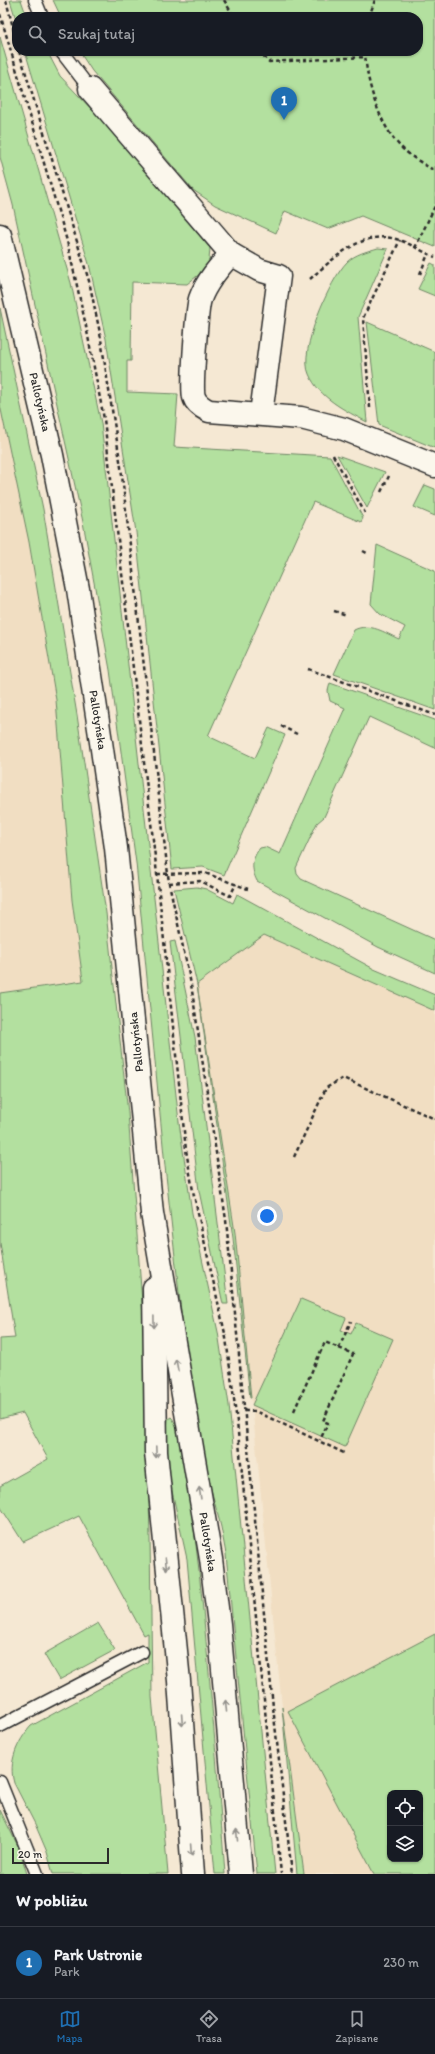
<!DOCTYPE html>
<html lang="pl">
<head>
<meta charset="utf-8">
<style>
	body { margin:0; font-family:Itim,sans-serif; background:#242831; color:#f1f3f6 }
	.controls { position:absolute; right:12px; bottom:12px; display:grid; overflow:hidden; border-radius:8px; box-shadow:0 1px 3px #0004 }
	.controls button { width:36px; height:36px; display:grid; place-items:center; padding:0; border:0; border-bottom:1px solid #363941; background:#171b24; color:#f1f3f6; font:20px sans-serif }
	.scale { position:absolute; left:12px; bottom:10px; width:97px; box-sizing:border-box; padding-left:4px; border:2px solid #2b2b2b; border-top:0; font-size:11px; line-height:14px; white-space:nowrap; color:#2b2b2b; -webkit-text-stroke:3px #fbf7ec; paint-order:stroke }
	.you { position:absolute; left:267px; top:1216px; width:14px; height:14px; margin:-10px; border:3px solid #fff; border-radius:50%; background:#1a73e8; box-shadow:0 0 0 6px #1a73e833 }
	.badge { display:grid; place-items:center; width:26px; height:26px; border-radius:50%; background:#1f6fb2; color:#fff; font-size:13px; font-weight:700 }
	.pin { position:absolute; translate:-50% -33px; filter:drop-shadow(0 1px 2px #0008) }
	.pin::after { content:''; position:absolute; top:21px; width:14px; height:12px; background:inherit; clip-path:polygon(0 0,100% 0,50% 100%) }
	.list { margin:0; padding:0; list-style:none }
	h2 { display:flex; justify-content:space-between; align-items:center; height:52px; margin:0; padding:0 16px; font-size:17px }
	h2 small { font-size:13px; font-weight:400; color:#9ea1a6 }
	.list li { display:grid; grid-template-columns:26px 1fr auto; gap:12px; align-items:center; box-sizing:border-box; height:72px; padding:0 16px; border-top:1px solid #363941 }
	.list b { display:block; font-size:15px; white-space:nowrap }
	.list p { margin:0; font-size:13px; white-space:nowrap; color:#9ea1a6 }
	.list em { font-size:13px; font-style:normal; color:#9ea1a6 }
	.icon { flex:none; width:22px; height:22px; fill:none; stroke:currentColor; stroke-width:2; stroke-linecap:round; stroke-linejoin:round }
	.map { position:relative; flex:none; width:435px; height:1874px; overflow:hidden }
	.search { position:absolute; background:#171b24; box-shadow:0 1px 3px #0004; left:12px; right:12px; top:12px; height:44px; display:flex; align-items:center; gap:10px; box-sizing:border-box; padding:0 14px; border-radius:16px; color:#9ea1a6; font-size:15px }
	.sheet { height:124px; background:#171b24 }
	nav { display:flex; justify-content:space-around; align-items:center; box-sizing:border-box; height:56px; border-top:1px solid #363941; background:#171b24; font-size:11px; color:#9ea1a6 }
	nav a { display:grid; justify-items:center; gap:2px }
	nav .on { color:#1f6fb2 }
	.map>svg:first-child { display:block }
	.built { fill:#f1dec2; fill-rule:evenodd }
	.green { fill:#b3e09f; stroke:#6f8665; fill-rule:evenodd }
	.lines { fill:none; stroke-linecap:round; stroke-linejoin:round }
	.lane-casing { stroke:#2b2b2b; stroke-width:15 }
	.street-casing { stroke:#2b2b2b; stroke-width:25 }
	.secondary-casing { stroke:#2b2b2b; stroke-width:25 }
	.path { stroke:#2b2b2b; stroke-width:2.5; stroke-dasharray:4 3; stroke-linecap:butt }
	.lane { stroke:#fbf7ec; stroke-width:12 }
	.street { stroke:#fbf7ec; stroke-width:22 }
	.secondary { stroke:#fbf7ec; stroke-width:22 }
	.oneway { stroke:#93918c }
	.labels { text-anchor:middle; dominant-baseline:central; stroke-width:3; stroke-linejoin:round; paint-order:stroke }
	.street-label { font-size:12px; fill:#2b2b2b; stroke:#fbf7ec }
</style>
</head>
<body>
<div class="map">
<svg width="435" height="1874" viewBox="0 0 435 1874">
	<rect width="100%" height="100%" fill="#f5e8d3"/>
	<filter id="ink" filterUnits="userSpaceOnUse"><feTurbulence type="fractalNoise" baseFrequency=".025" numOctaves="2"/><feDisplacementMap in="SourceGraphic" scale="8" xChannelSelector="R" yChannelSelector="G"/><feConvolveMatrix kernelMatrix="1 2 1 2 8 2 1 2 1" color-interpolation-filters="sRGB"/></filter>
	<g filter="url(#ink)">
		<g class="built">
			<polygon points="0,405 29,542 56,700 72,900 83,981 0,993"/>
			<path d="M264 935 435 1011V1874H304L282 1707 235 1233 197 984ZM390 1793H420V1859H390Z"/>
		</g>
		<g class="green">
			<polygon points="10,0 21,0 27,17 17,17 17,23"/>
			<polygon points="53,0 435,0 435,247 361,216 328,229 285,211 276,233 215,205 193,190 92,71 79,51 418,51 418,17 61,17"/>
			<polygon points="0,37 71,283 101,423 179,1122 192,1213 218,1332 229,1405 275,1874 257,1874 226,1554 221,1527 203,1459 184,1338 165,1166 136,863 110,670 83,522 13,205 0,157"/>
			<polygon points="25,51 47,51 60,76 111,130 210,248 209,261 206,269 187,284 132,282 131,361 127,361 127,392 178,394 174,447 330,456 363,518 361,522 313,502 208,736 255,758 269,728 285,735 224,875 203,867 172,869 136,532 106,339 89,264"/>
			<path d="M378 248 388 249 358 317 367 422C346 411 319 398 309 374 298 351 330 279 347 262 355 254 368 251 378 248Z"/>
			<polygon points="431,263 435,265 435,296 418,289"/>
			<path d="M0 308 43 509 77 715 106 913 128 1113 145 1343 150 1537 152 1697 168 1874H53L47 1852 35 1824 14 1783C8 1762 17 1742 31 1726L148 1662V1633L144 1635 79 1516 23 1542 0 1506V1486L48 1459 23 1413 0 1419V1339L15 1338 0 1243V993L83 981 72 900 56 700 29 542 0 405Z"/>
			<polygon points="367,322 435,352 435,448 379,425"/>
			<polygon points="337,455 385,472 367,508"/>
			<polygon points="425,485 435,489 435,516 414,507"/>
			<path d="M377 545 435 571V710L334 674 354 630C370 622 385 633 399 639L405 627 380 614 371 604Z"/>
			<path d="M330 683 435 720V748L369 717 324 817 317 823 296 868 297 874 301 879 435 940V973L378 947 257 881C251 869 251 859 260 848L265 847 280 854 345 708 330 701 328 691Z"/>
			<polygon points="197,887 206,889 233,903 237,894 374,969 435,995 435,1011 264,935 197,984 235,1233 251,1398 250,1398 233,1238 197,984 174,889"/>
			<polygon points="175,941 195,1037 228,1304 223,1304 199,1191 170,942"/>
			<polygon points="301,1299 346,1318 341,1330 351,1334 356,1323 393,1339 345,1447 252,1405"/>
			<path d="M171 1417C194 1435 221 1819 225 1874H215L187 1559 172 1491 165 1450 168 1419Z"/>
			<polygon points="98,1623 115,1650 59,1680 44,1654"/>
			<path d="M435 1634V1874H374L288 1711ZM390 1793H420V1859H390Z"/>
			<polygon points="282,1707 304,1874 297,1874"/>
			<polygon points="0,1810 19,1848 27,1874 0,1874"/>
		</g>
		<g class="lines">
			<defs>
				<g id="lane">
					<polyline points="35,0 42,17"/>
					<polyline points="61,51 90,89"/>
					<polyline points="0,1726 142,1652"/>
					<polyline points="0,1782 37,1874"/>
				</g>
				<g id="street">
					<polyline points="90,89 231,254 259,270 279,276 261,414"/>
					<path d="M231 254C219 267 206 282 200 299 197 308 191 388 194 397 196 404 203 408 209 411L301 418 344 429 435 466"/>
				</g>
				<g id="secondary">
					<polyline points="0,235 52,455 78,589 101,742 116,848 152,1213 211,1559 219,1624 241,1874"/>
					<polyline points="154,1288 156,1452 179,1681 193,1874"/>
				</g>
			</defs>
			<use href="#lane" class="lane-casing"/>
			<use href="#street" class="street-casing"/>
			<use href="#secondary" class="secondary-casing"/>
			<g class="path">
				<polyline points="6,0 17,43"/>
				<polyline points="224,0 234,17"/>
				<polyline points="0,14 67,241 86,326 104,419 157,874 186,1150 193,1191 226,1338 237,1422 281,1874"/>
				<polyline points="369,17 375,0"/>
				<polyline points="19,51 89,281 100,333 121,467 169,883 191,984 226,1220 273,1707 292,1874"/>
				<polyline points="259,51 269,62 366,57"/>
				<path d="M365 51C366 82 380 129 404 150 413 158 425 165 435 171"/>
				<polyline points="415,248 435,206"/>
				<polyline points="420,274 428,254"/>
				<path d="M310 279C334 258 364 228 399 240 411 244 423 252 435 257"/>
				<polyline points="370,408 363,318 400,240"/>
				<polyline points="333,455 365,513"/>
				<polyline points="381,492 389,476"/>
				<polyline points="363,551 369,554"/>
				<polyline points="334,611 347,615"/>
				<polyline points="308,669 435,715"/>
				<polyline points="281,726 297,734"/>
				<polyline points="157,874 205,873 248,889"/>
				<polyline points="169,883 200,881 230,896 236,884"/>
				<polyline points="294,1157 326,1088 343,1078 435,1119"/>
				<polyline points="339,1348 351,1321"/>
				<polyline points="244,1411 255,1411 344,1453"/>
				<polyline points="294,1411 325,1342 353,1354 323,1421 328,1423 320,1440"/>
			</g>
			<use href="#lane" class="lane"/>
			<use href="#street" class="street"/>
			<use href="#secondary" class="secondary"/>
		</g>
		<defs><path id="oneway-shaft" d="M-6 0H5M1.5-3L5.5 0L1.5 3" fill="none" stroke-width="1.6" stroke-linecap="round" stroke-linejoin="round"/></defs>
		<g class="oneway">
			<use href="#oneway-shaft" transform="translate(154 1322) rotate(89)"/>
			<use href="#oneway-shaft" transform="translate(177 1365) rotate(-100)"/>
			<use href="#oneway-shaft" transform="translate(156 1452) rotate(88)"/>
			<use href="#oneway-shaft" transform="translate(200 1493) rotate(-99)"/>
			<use href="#oneway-shaft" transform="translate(166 1564) rotate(84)"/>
			<use href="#oneway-shaft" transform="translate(226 1706) rotate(-95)"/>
			<use href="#oneway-shaft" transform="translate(182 1720) rotate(86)"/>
			<use href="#oneway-shaft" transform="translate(237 1835) rotate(-95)"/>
			<use href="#oneway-shaft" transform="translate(191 1850) rotate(86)"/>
		</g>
	</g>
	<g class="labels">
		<g class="street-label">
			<text transform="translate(40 402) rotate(77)">Pallotyńska</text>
			<text transform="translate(98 720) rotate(81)">Pallotyńska</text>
			<text transform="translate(136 1042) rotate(-96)">Pallotyńska</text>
			<text transform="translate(208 1542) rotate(81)">Pallotyńska</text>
		</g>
	</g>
</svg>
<div class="controls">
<button><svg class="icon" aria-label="locate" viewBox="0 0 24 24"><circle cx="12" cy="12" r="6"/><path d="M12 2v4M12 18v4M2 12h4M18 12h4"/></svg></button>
<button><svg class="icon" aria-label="layers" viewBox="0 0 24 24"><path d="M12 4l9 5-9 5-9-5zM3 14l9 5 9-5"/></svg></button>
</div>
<div class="scale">20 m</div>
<div class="you"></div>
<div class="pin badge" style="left:284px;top:120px">1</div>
<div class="search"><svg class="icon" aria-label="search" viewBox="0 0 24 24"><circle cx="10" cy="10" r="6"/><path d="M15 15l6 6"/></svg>Szukaj tutaj</div>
</div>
<section class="sheet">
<h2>W pobliżu<small></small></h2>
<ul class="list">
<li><span class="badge">1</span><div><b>Park Ustronie</b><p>Park</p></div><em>230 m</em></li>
</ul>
</section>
<nav>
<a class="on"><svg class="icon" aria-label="map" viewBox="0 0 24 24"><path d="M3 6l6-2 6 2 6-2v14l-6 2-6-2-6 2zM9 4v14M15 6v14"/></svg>Mapa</a>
<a><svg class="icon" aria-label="directions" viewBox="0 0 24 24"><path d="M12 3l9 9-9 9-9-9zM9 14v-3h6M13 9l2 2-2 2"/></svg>Trasa</a>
<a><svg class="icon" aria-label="saved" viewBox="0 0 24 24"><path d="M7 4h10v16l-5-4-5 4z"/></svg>Zapisane</a>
</nav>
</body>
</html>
